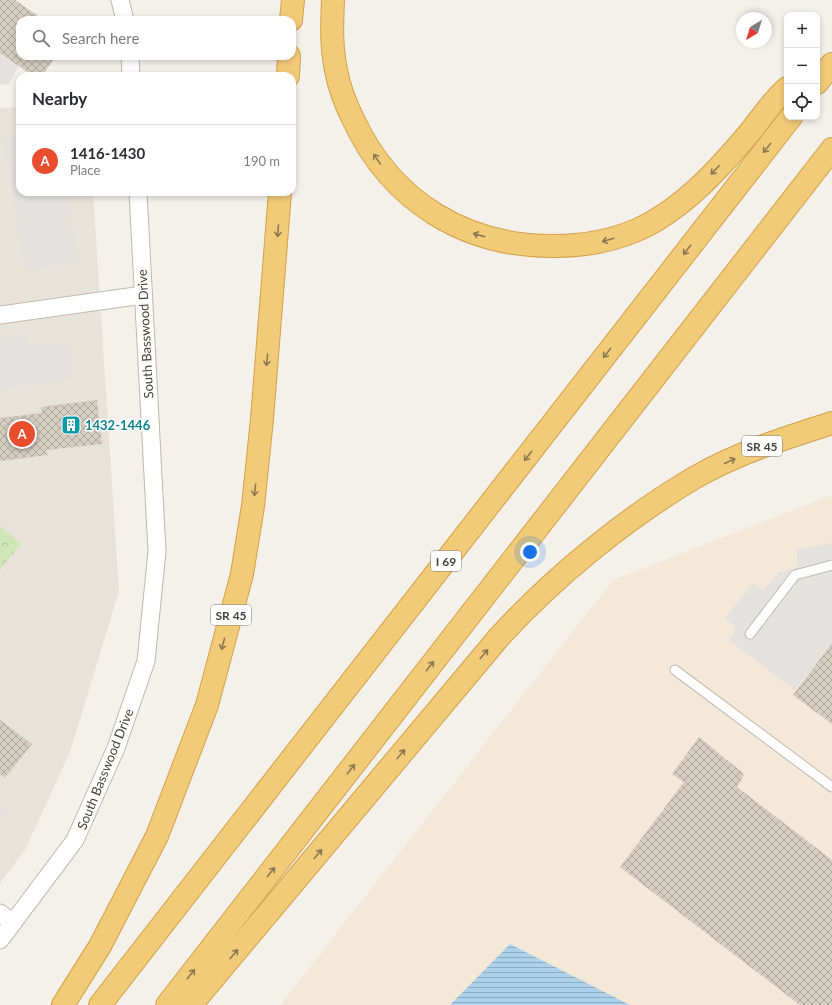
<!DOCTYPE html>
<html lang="en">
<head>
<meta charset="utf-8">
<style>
	body { margin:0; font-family:Lato,sans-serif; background:#f2f2f3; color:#2b2b33 }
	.controls { position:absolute; right:12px; top:12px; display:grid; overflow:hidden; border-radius:8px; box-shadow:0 2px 6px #0003 }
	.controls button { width:36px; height:36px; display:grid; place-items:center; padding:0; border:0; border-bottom:1px solid #e1e1e2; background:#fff; color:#2b2b33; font:20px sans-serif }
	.compass { position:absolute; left:736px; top:12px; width:36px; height:36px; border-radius:50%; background:#fff; box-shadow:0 2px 6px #0003; rotate:218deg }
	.you { position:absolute; left:530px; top:552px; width:14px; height:14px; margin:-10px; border:3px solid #fff; border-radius:50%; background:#1a73e8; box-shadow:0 0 0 6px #1a73e833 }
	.badge { display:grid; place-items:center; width:26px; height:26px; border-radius:50%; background:#e84d2e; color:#fff; font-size:13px; font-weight:700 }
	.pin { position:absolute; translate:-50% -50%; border:2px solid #fff; box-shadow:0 1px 4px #0006 }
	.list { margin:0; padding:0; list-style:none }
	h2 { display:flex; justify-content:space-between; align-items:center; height:52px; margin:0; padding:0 16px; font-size:17px }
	h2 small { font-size:13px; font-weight:400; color:#7c7c81 }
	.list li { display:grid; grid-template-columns:26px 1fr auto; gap:12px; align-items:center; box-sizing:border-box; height:72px; padding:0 16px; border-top:1px solid #e1e1e2 }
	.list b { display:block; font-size:15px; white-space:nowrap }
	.list p { margin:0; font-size:13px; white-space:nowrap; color:#7c7c81 }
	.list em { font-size:13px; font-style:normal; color:#7c7c81 }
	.icon { flex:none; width:22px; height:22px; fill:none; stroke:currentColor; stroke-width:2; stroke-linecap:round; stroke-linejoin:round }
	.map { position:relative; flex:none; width:832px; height:1005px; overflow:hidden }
	.search { position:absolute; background:#fff; box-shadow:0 2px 6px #0003; left:16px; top:16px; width:280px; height:44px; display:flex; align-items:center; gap:10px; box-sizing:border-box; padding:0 14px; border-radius:12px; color:#7c7c81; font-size:15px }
	.panel { position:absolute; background:#fff; box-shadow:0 2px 6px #0003; left:16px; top:72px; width:280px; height:124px; border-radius:12px }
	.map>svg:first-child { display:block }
	.residential { fill:#e8e3da }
	.commercial { fill:#f4e9d9 }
	.forest { fill:url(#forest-crowns) }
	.parking { fill:#e3e2df }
	.water { fill:url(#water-rules) }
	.building { fill:url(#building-cross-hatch) }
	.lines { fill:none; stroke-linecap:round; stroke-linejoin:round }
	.service-casing { stroke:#bfb9ae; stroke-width:11 }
	.minor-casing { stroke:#bfb9ae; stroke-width:19 }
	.motorway-casing { stroke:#d1a048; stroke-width:24 }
	.service { stroke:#fff; stroke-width:9 }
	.minor { stroke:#fff; stroke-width:17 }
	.motorway { stroke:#f2cb78; stroke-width:22 }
	.oneway { stroke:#8c7952 }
	.labels { text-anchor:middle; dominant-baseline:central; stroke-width:3; stroke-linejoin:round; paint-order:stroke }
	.shield { fill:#fff; stroke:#7f7b74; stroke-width:1 }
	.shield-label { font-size:12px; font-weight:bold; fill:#484239 }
	.street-label { font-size:13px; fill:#484239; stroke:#fff }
	.culture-label { font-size:13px; font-weight:bold; fill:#0d838f; stroke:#fff; text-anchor:start }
</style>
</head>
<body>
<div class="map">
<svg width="832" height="1005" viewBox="0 0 832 1005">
	<defs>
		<pattern id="forest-crowns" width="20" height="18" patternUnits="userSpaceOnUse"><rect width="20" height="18" fill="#d0e5b8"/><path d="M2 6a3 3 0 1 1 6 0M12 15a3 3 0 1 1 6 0" fill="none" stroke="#b4c69f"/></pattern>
		<pattern id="water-rules" width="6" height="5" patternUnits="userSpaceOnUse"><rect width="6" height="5" fill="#add1eb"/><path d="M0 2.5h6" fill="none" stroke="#8fabbf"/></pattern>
		<pattern id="building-cross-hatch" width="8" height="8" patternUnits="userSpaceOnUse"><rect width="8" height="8" fill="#d5cdc1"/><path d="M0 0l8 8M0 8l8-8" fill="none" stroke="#afa89e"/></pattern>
	</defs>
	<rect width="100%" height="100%" fill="#f4f1eb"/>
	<polygon class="residential" points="20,107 20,192 93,192 119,591 70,752 25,850 0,883 0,108"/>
	<polygon class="commercial" points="832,495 832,1005 280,1005 613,580"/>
	<polygon class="forest" points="0,526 21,544 0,570"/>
	<g class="parking">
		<polygon points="0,53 19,66 9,84 0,85"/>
		<polygon points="20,133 20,192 67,192 78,262 25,270 3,136"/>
		<polygon points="26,334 29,347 68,342 73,378 0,389 0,337"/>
		<polygon points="832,543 832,643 795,690 729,640 736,628 725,618 753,583 763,590 779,573 798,566 796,550"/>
		<polygon points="0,804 9,811 0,822"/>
	</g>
	<polygon class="water" points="510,944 630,1005 450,1005"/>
	<g class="building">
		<polygon points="0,0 15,0 44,20 20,20 20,56 56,56 42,76 33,76 0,53"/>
		<polygon points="97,400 102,444 46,450 48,455 0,461 0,418 42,413 41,407"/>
		<polygon points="832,643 832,724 793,695"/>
		<polygon points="0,720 32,744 5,778 0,774"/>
		<polygon points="699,737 744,774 737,787 832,860 832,1005 800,1005 620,867 684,782 672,774"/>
	</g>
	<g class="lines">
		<defs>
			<g id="service">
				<polyline points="750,634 795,575 832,565"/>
				<polyline points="675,670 832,787"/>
			</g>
			<g id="minor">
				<polyline points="120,0 125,20"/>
				<polyline points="130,56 131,76"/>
				<polyline points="0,315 143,295"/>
				<polyline points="0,913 13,923"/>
				<polyline points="0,940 75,840 116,748 146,661 157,551 138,192"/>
			</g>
			<g id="motorway">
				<path d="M333 0C332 24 331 46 336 70 339 88 346 105 354 121 392 202 466 247 555 246 583 246 611 241 637 230 682 210 719 169 750 132 762 117 773 100 787 88"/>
				<polyline points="291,20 293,0"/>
				<polyline points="288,76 289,56"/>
				<polyline points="817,83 832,64"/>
				<polyline points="63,1005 100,946 157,836 207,705 242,574 253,506 262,419 280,192"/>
				<polyline points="100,1005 791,117"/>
				<polyline points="167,1005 832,149"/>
				<path d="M191 1005 500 636C554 577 625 519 694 478 737 453 785 438 832 423"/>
			</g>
		</defs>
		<use href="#service" class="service-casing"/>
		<use href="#minor" class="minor-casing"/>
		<use href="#motorway" class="motorway-casing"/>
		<use href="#service" class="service"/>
		<use href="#minor" class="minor"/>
		<use href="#motorway" class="motorway"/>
	</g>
	<defs><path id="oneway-shaft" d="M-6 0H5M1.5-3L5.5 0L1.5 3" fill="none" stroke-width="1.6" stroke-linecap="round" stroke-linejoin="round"/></defs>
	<g class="oneway">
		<use href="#oneway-shaft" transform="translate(767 148) rotate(128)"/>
		<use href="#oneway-shaft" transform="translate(377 159) rotate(-124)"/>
		<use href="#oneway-shaft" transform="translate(715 170) rotate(134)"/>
		<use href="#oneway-shaft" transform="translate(278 231) rotate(94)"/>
		<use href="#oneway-shaft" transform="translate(479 235) rotate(-164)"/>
		<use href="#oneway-shaft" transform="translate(608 240) rotate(164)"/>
		<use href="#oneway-shaft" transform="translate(687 250) rotate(128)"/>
		<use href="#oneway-shaft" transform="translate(607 353) rotate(128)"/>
		<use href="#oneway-shaft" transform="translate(267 360) rotate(95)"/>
		<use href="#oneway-shaft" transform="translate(528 456) rotate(128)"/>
		<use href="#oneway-shaft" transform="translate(730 461) rotate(-25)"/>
		<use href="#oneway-shaft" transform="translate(255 490) rotate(96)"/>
		<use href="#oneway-shaft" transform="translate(223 644) rotate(105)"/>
		<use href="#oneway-shaft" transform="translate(484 654) rotate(-50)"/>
		<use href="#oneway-shaft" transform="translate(430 666) rotate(-52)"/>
		<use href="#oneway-shaft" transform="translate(401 754) rotate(-50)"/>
		<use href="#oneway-shaft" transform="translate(351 769) rotate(-52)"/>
		<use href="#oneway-shaft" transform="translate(318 854) rotate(-50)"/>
		<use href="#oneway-shaft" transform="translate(271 872) rotate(-52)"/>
		<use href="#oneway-shaft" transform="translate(234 954) rotate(-50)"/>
		<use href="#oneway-shaft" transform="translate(191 974) rotate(-52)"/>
	</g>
	<defs>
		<symbol id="building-square" viewBox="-11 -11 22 22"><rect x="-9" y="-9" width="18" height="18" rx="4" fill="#0f9aa8" stroke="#fff"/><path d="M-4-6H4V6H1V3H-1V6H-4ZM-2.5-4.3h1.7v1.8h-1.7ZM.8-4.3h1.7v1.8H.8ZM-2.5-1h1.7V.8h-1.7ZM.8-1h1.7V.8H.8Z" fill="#fff"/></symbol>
	</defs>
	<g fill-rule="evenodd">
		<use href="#building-square" x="60" y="414" width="22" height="22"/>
	</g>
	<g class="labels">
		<g class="shield">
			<rect x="742" y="436" width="40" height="20" rx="3"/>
			<rect x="431" y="551" width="30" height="20" rx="3"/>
			<rect x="211" y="605" width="40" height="20" rx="3"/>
		</g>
		<g class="shield-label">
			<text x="762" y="446">SR 45</text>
			<text x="446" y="561">I 69</text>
			<text x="231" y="615">SR 45</text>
		</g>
		<g class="street-label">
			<text transform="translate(145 334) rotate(-93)">South Basswood Drive</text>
			<text transform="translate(105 769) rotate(-68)">South Basswood Drive</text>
		</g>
		<g class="culture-label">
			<text x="85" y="425">1432-1446</text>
		</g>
	</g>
</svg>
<div class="controls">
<button>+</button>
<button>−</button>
<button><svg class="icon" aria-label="locate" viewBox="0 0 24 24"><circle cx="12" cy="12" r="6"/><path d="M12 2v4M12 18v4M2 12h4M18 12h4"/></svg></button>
</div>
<svg class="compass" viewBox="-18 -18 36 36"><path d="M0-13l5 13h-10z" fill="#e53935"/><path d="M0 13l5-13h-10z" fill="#7c7c81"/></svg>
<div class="you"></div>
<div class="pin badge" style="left:22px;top:434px">A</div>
<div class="search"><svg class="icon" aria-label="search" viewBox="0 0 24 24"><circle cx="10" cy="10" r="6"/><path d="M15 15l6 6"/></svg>Search here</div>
<section class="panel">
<h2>Nearby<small></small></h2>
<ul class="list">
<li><span class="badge">A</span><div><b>1416-1430</b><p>Place</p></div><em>190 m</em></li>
</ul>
</section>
</div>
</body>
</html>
